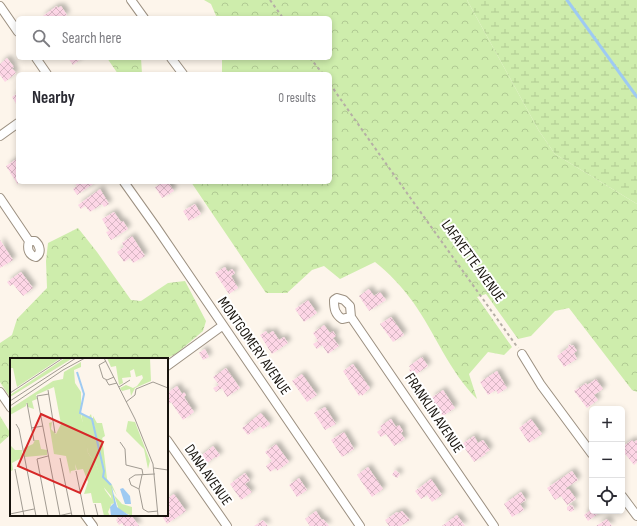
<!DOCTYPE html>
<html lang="en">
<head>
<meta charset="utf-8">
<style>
	body { margin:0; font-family:"Sofia Sans Condensed",sans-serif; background:#f7f7f7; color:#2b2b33 }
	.controls { position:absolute; right:12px; bottom:12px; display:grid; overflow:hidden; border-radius:6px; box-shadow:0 2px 6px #0003 }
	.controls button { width:36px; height:36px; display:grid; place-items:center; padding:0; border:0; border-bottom:1px solid #e1e1e2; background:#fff; color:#2b2b33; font:20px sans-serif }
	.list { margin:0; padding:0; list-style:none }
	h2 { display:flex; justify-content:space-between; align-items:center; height:52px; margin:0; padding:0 16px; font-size:17px }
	h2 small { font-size:13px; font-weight:400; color:#7c7c81 }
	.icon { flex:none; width:22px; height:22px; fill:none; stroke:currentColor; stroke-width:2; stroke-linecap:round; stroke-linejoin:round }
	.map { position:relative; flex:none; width:637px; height:526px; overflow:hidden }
	.search { position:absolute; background:#fff; box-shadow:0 2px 6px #0003; left:16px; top:16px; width:316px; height:44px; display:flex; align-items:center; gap:10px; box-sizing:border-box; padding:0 14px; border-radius:6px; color:#7c7c81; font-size:15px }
	.panel { position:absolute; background:#fff; box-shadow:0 2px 6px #0003; left:16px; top:72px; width:316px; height:112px; border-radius:6px }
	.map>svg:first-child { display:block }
	.forest { fill:url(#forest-crowns) }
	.wetland { fill:url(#wetland-marsh) }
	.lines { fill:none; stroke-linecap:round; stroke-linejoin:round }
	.stream { stroke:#9ecaf2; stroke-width:3 }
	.building { fill:url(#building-cross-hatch); filter:url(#shadow) }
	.minor-casing { stroke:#9c9081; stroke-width:10 }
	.path { stroke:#b5aea5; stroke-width:2; stroke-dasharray:3 3; stroke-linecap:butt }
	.minor { stroke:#fff; stroke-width:8 }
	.labels { text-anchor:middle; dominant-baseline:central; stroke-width:4; stroke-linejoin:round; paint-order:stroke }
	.street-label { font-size:15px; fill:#17130d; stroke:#fff }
	.inset-river { fill:none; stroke:#9ecaf2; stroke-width:2 }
	.inset-road { fill:none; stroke:#a19b92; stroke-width:1 }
	.view { fill:#d62828; fill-opacity:0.15; stroke:#d62828; stroke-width:2 }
	.inset-edge { fill:none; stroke:#17130d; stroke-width:2 }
</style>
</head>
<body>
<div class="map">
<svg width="637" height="526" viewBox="0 0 637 526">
	<defs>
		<pattern id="forest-crowns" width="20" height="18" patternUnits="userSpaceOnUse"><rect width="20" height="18" fill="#ceedac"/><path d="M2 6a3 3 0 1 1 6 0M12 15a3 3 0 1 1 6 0" fill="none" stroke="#b0ca93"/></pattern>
		<pattern id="wetland-marsh" width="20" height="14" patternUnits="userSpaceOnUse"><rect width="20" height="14" fill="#ceedac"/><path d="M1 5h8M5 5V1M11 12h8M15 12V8" fill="none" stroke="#b0ca93"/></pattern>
		<pattern id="building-cross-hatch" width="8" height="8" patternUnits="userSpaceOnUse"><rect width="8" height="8" fill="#fdd6e6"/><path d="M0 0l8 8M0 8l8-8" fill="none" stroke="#d8b7c4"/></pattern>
		<filter id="shadow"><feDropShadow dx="3.5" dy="-3.5" stdDeviation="2" flood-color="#0004"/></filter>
	</defs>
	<rect width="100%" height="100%" fill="#fdf5eb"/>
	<g class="forest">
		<path d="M204 0H467L539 131 555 154 637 204V392L632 390 569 308 555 311 531 336 518 339 486 294 477 297 512 347 504 355 488 352 469 374 477 399C449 371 435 333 413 302 403 288 388 272 375 262L340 279 324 266 312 270 287 293H266L191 182H330V74H222V58H330V18H217L211 4Z"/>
		<polygon points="107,58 141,58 142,74 118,74"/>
		<polygon points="78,228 97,252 131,300 141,301 168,283 185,281 206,321 203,331 177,353 166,359 11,359 11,399 0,382 0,343 12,335 17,319 47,288 46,261 48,243"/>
		<polygon points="0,416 11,434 0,444"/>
	</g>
	<polygon class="wetland" points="467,0 637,0 637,204 555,154 539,131"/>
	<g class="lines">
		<polyline class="stream" points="567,0 637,97"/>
	</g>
	<g class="building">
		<polygon points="57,6 58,8 61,6 67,15 62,18 40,18"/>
		<polygon points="7,58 14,67 12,68 16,73 5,82 0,75 0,64"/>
		<polygon points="68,58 82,58 73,65"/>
		<polygon points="18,93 18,107 12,97"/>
		<polygon points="18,158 18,185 6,166"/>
		<polygon points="74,182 92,182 93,184 77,195 73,189 77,186"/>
		<polygon points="164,182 168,182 174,191 162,198 155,187"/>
		<polygon points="100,189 109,204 104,207 102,204 90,212 85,206 81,209 78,205"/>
		<polygon points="195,204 201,214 189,221 183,211"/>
		<polygon points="114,212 121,222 123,221 128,229 111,240 106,232 109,231 102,219"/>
		<polygon points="132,236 145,256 133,263 130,258 124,262 117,252 124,247 122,243"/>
		<polygon points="0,240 13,260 0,268"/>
		<polygon points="225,267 228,272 232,269 235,273 231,276 238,288 229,294 215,273"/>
		<polygon points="21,272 33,288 23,296 13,284 10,286 7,282"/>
		<polygon points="369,289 374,296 380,292 386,300 369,311 359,296"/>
		<polygon points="308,300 317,313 304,322 295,309"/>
		<polygon points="391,317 404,335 393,342 380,324"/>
		<polygon points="324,325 330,333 333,331 336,336 333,338 339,346 328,354 322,345 317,349 313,344 318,341 313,333"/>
		<polygon points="266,331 268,334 273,331 279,340 284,337 288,343 272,354 260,335"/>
		<polygon points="570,344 571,346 573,345 577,351 574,353 577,359 564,367 557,356 569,347 568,346"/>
		<polygon points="205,349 209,357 203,360 199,353"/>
		<polygon points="422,357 428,366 415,375 413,372 411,373 409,370 411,369 409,366"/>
		<polygon points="353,364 370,388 362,396 361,394 359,396 343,371"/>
		<polygon points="226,368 240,388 227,397 222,388 216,392 213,388 219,385 213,377"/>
		<polygon points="497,371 507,388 498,394 496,390 488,395 480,382"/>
		<polygon points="302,374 317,395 307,402 292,381"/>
		<polygon points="596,379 603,389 594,395 598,400 587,408 574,391 586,383 587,385"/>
		<polygon points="177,386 182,394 184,392 186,395 184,397 194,412 183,420 171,402 169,404 167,400 167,393"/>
		<polygon points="443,390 455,408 443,416 431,398"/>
		<polygon points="325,407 336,424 325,430 314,413"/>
		<polygon points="261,413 270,424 263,429 260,426 248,435 242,428"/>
		<polygon points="391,419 396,427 399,425 403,431 401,433 405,439 394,446 386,434 381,437 377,432 382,428 380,426"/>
		<polygon points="531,419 542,434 529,443 519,428"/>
		<polygon points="344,432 354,449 342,457 331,440"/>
		<polygon points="474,436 478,443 483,440 490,450 485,453 486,454 474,462 462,444"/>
		<polygon points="632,440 634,442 637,440 637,462 634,465 622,450 622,447"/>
		<polygon points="276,444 289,462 277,471 276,468 270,472 266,466 272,461 265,452"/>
		<polygon points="213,446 220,455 216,458 215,457 202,467 196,460"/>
		<polygon points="368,467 383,489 372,497 357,475"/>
		<polygon points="395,470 400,474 397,478 392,475"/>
		<polygon points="572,471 578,480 566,488 567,490 569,489 576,499 567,505 561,496 555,500 547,488"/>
		<polygon points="245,473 250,480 245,484 252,492 241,500 230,484"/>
		<polygon points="299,478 307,490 297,497 289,485"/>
		<polygon points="431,479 442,495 432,502 427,495 421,499 415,491"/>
		<polygon points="521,492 526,500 520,504 524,510 512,517 504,504"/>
		<polygon points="174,494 186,511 167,524 163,518 164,515 167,515 167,512 169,511 167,508 167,499"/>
		<polygon points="570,505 573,506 574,510 571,512 567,510 567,507"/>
		<polygon points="592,509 592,511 602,511 588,521 584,515"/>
		<polygon points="316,511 322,520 323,519 329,526 310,526 305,519"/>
		<polygon points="402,511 410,520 401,526 389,526 385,520 397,512 398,513"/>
		<polygon points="116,515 131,515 139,526 124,526 122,523 119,525 116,520 118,518"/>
		<polygon points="457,515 465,526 442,526"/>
		<polygon points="607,519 612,526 596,526"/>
		<polygon points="263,520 268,526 254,526"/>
	</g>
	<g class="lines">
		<defs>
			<g id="minor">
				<polyline points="131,0 144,18"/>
				<polyline points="0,6 18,32"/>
				<polyline points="36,58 47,74"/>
				<polyline points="171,58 183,74"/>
				<polyline points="0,136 18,123"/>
				<polyline points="124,182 156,227 360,526"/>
				<path d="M0 198 29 241C27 248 28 255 36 257 42 253 40 245 35 241H29"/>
				<path d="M351 317 342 319C335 314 334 309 334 300L337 298 344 300 350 306 351 317 494 526"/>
				<polyline points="522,354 541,385 592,454"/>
				<polyline points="167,366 222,326"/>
				<polyline points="0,392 11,408"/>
				<polyline points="167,440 227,526"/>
				<polyline points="622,496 637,516"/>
				<polyline points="85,515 93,526"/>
			</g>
		</defs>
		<use href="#minor" class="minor-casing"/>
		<g class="path">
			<polyline points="270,0 283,18"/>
			<polyline points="310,58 323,74"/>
			<path d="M330 84C392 173 455 260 518 348"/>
		</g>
		<use href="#minor" class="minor"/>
	</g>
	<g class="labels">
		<g class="street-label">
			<text transform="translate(473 261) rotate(54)">LAFAYETTE AVENUE</text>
			<text transform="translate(254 346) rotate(55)">MONTGOMERY AVENUE</text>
			<text transform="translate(434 413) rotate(56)">FRANKLIN AVENUE</text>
			<text transform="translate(208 475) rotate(55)">DANA AVENUE</text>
		</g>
	</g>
	<g transform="translate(10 358)">
		<rect width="158" height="158" fill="#fdf5eb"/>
		<path d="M0 0H51L7 29 3 10H0ZM55 0H63L0 39V37ZM97 0H140L141 23 125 30 121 38 120 31 112 33 110 30 116 27 123 30 127 28 133 20 132 17 126 19 124 11 120 13 121 19 112 20 113 25 109 27 106 8 101 9ZM71 4V9L64 12 65 25 71 34V58L76 74 78 95 86 106 95 132 103 143 98 154 100 158H94L91 145H83L81 135 74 136 78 124 73 111 67 112 65 106 66 112 61 113 60 116 56 98 44 96 39 65 42 64 41 71 46 76 51 66 44 29 26 37 27 41 22 43 24 51 18 49 16 44V48L0 57V51L43 23 53 21 54 14ZM83 58 87 65H92L95 78 92 80 83 65ZM118 63 125 64 140 103 138 111 134 91 116 73ZM25 82H29L31 91 37 92V97L15 99 14 90 23 86ZM1 88 5 92H12L13 99 2 105 3 112 1 113ZM104 137 112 146 122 149V158L109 152Z" fill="#ceedac"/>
		<path d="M71 55 78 60 81 56 83 65 92 78 97 121 102 127 107 138 102 130 104 145 102 146 101 138 92 127 86 106 78 95Z" fill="#ceedac"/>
		<path d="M101 126 107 149 120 158H101L100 149 104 145ZM113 130 120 138 121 146H115L110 131Z" fill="#9ecaf2"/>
		<path class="inset-river" d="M67 14 74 36 70 55 82 61 94 113 93 119 101 127"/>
		<path class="inset-road" d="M94 0 125 61 143 106 148 158M96 3 89 7 93 20 97 22 104 19M96 22 99 27 107 25M109 29 120 22M38 32 45 75M0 35 53 0M39 36 27 38 50 158M0 43 66 0M116 44 125 37 126 31 143 24 158 30M17 45 24 83M0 48 53 12 75 0M6 66 9 71 26 158M21 70 33 68M110 84 115 91 116 107 132 111 133 117M50 100 62 158M144 110 158 112M5 111 14 158M66 113 75 158M145 116 125 117 119 121 121 127 129 131 133 151 138 154 148 153M129 131 132 117M85 146 88 158M0 156 24 151M38 158 27 101 38 98M48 158 61 155"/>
		<path class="view" d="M31 56 93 84 70 135 8 108Z"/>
		<rect width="158" height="158" class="inset-edge"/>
	</g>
</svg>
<div class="controls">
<button>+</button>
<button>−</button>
<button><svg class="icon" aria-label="locate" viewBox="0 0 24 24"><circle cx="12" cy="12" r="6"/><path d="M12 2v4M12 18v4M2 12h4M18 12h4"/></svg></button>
</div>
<div class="search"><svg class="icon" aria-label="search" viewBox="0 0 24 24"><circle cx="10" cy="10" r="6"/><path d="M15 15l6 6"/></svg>Search here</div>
<section class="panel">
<h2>Nearby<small>0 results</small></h2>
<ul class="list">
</ul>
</section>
</div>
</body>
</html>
